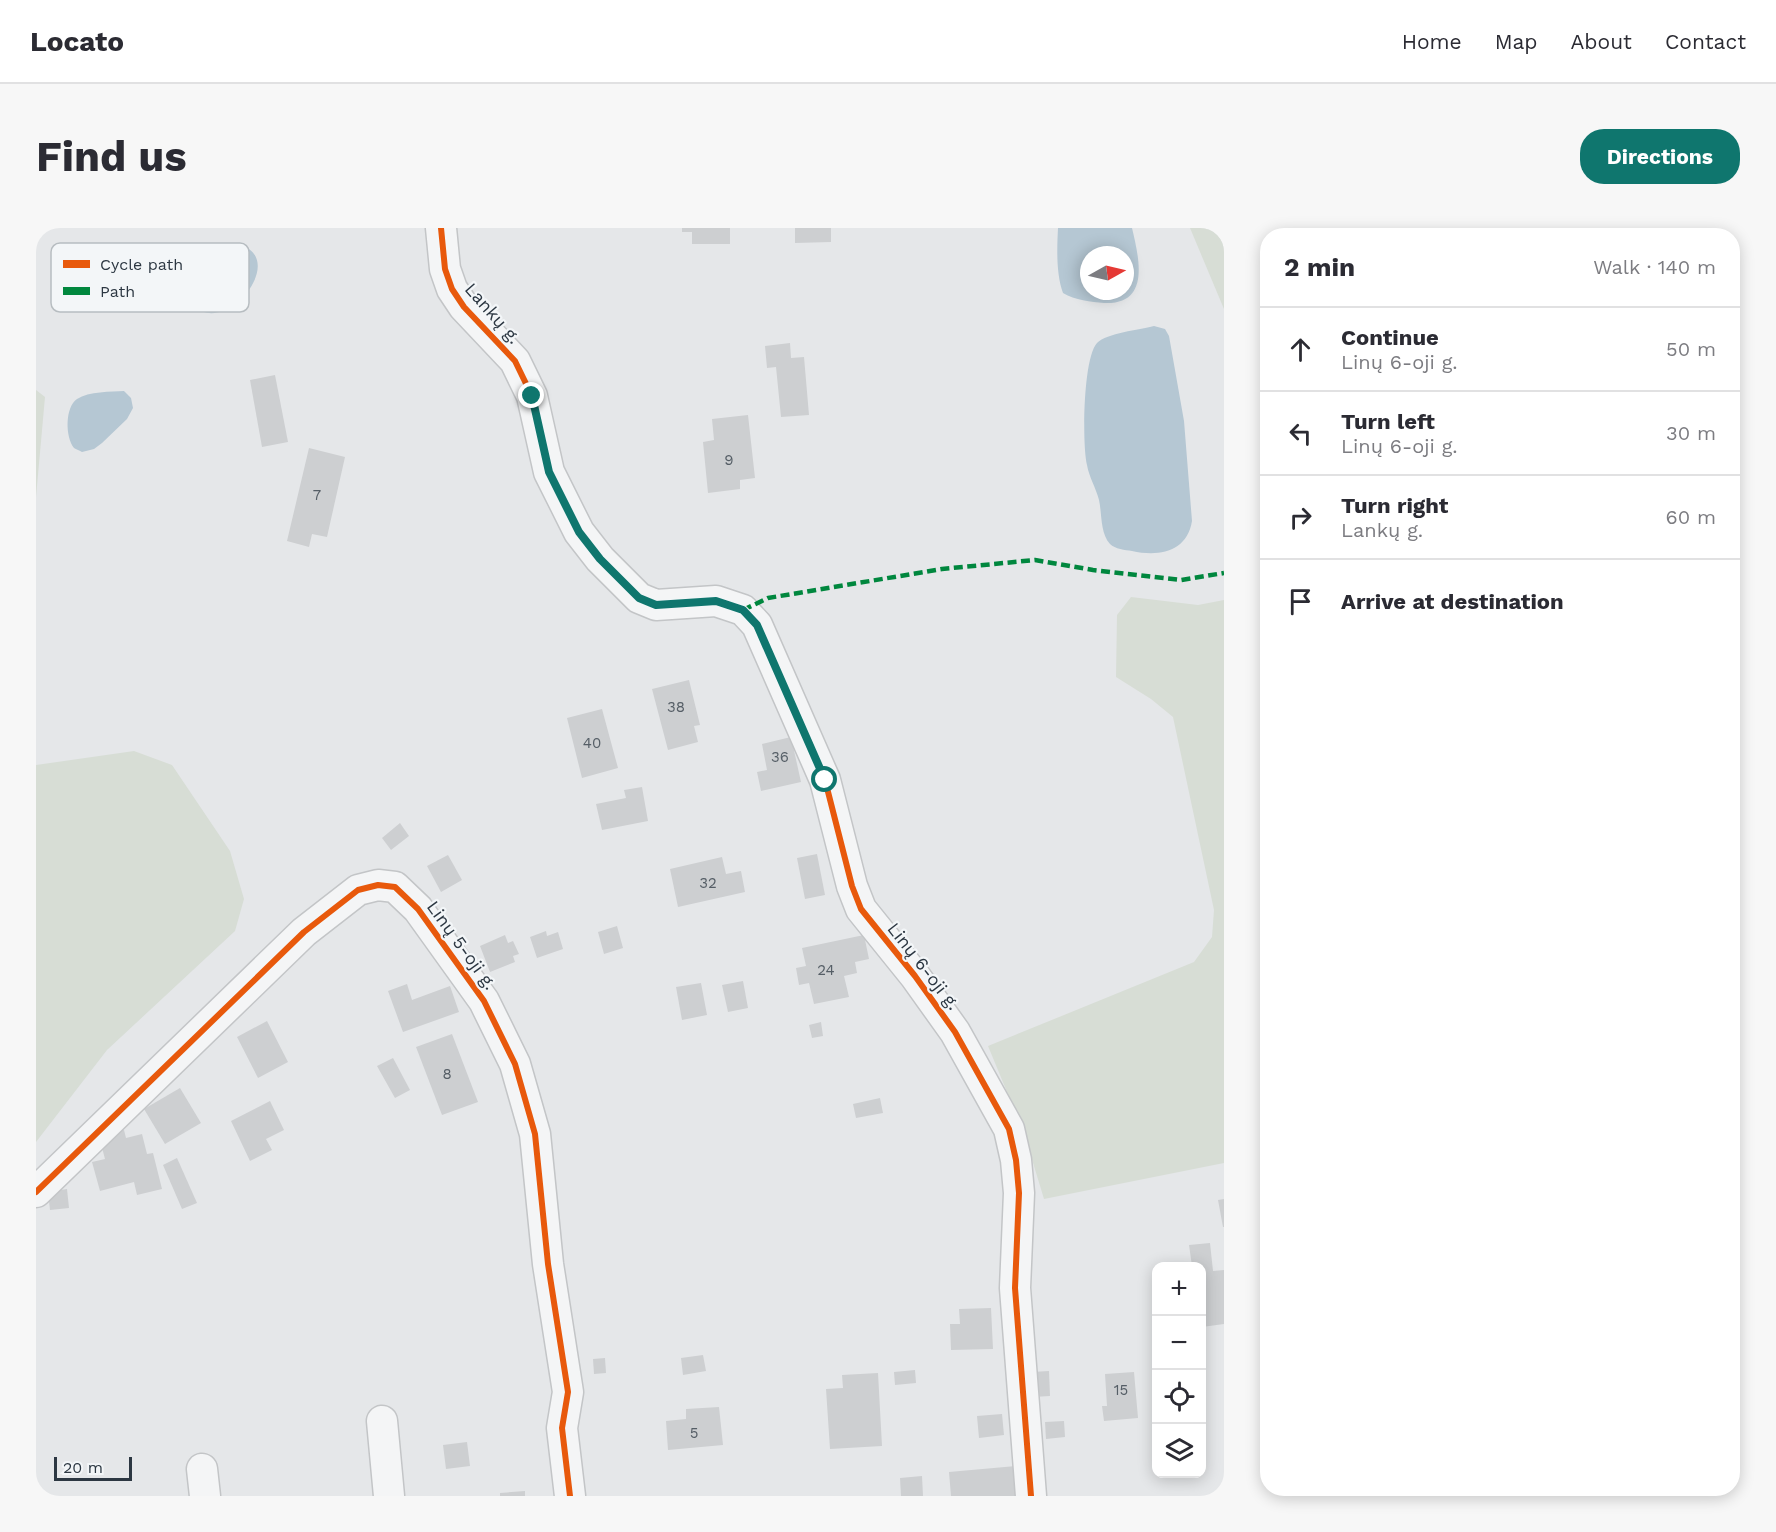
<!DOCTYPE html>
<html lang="en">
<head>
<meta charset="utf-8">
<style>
	body { margin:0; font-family:"Work Sans",sans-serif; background:#f7f7f7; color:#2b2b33 }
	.controls { position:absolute; right:18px; bottom:18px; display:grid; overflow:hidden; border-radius:12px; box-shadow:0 3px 15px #0003 }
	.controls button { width:54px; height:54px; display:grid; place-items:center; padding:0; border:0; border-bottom:2px solid #e1e1e2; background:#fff; color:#2b2b33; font:30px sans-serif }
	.compass { position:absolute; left:1044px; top:18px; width:54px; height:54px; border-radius:50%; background:#fff; box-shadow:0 3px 15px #0003; rotate:82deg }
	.scale { position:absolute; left:18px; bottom:15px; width:78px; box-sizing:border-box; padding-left:6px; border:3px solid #2c3742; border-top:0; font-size:16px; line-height:21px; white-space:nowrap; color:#2c3742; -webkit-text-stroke:4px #f3f6f8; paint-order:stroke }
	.stop { position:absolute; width:18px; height:18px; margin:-14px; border:4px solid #0f766e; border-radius:50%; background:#fff }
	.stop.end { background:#0f766e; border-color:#fff; box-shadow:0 2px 6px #0008 }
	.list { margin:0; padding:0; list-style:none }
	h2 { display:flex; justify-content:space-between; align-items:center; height:78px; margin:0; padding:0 24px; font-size:26px }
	h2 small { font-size:20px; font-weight:400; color:#7c7c81 }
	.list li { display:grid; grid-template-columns:39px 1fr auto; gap:18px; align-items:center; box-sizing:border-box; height:84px; padding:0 24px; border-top:2px solid #e1e1e2 }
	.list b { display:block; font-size:22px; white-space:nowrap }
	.list p { margin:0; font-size:20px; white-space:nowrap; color:#7c7c81 }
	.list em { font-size:20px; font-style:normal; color:#7c7c81 }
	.icon { flex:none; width:33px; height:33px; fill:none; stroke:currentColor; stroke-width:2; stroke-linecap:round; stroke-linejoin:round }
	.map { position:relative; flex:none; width:1188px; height:1268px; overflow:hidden; border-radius:24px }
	header { display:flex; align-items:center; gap:36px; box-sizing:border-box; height:84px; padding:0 30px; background:#fff; border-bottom:2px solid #e1e1e2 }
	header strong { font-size:28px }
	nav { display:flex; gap:33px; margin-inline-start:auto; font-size:21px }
	.intro { display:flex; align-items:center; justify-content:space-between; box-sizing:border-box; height:144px; padding:0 36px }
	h1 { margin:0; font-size:42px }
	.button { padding:15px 27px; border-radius:24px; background:#0f766e; color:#fff; font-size:21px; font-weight:700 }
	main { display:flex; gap:36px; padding:0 36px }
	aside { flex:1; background:#fff; border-radius:24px; box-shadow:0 3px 15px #0003 }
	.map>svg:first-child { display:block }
	.green { fill:#d7ddd5 }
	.water { fill:#b5c7d3; fill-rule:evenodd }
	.building { fill:#cdcfd1 }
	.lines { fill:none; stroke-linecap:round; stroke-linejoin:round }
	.street-casing { stroke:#c3c5c7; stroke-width:33 }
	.street { stroke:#f4f5f6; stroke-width:30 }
	.quiet { stroke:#00873e; stroke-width:4.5; stroke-dasharray:9 4.5; stroke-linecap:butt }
	.cycleway-casing { stroke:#f3f6f8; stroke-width:10 }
	.cycleway { stroke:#e8590c; stroke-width:6 }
	.route { stroke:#0f766e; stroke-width:8 }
	.labels { text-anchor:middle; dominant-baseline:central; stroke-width:4.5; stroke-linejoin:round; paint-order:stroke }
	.number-label { font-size:15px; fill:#555e66 }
	.street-label { font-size:18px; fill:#2c3742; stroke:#f3f6f8 }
	.key { fill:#f3f6f8; stroke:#b7bdc1; stroke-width:1.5 }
	.key-label { font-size:16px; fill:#2c3742 }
</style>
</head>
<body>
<header>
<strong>Locato</strong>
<nav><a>Home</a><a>Map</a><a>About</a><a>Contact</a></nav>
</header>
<div class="intro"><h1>Find us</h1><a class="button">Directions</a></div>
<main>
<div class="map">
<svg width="1188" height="1268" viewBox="0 0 1188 1268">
	<rect width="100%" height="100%" fill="#e5e7e9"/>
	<g class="green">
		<polygon points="1154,0 1188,0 1188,81"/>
		<polygon points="0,162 9,169 0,269"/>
		<polygon points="1095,369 1162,377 1188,372 1188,935 1008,971 988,905 952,818 1158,734 1176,709 1178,682 1137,489 1115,471 1080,449 1081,387"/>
		<polygon points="98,523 136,537 194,623 208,671 199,703 71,822 0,914 0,537"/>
	</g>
	<g class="water">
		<path d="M1022 0H1096C1103 30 1115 77 1068 75 1055 74 1039 72 1027 65 1020 46 1021 20 1022 0ZM1053 27H1089V63H1053Z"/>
		<path d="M204 17C252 31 191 107 159 79 157 63 164 39 176 29 184 22 194 20 204 17Z"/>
		<path d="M1118 98 1129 101 1133 108 1148 193 1156 293C1151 324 1123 329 1096 323 1089 322 1079 321 1074 316 1064 305 1066 285 1063 272 1060 260 1053 249 1051 237 1046 216 1047 130 1061 115 1071 105 1103 102 1118 98Z"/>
		<path d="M88 163 95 170 97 180 91 191 66 215 58 221 46 224C44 223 40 221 38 220 29 209 29 179 41 171 53 163 75 164 88 163Z"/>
	</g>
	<g class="building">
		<polygon points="646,0 694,0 694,16 656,16 656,4 646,4"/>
		<polygon points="759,0 795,0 795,14 759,15"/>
		<polygon points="754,115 755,130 768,129 773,187 745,189 740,139 731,140 729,118"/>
		<polygon points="239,147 252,214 226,219 214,152"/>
		<polygon points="712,187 719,250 704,252 704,261 672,265 667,214 678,212 676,191"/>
		<polygon points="273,220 309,229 291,309 276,306 273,319 251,313"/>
		<polygon points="653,452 664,497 658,498 662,514 632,522 616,461"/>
		<polygon points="566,481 582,540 546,550 531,490"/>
		<polygon points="755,509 765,554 725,563 721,544 731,542 726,516"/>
		<polygon points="606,559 612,593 566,602 560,576 590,570 588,562"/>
		<polygon points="364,595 373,608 355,622 346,610"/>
		<polygon points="781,626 789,667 769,671 761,630"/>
		<polygon points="412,627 426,652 405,664 391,638"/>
		<polygon points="686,629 690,646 705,643 709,664 642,679 634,641"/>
		<polygon points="581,698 587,720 568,726 562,704"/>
		<polygon points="510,703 511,708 522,704 527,721 501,730 494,709"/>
		<polygon points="469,707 472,715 477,713 483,726 477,728 479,734 454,744 444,718"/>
		<polygon points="828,707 833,731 819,734 821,745 808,748 813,769 778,776 773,755 763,757 760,740 770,738 766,720"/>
		<polygon points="707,753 712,780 692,784 686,757"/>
		<polygon points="665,755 671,787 646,792 640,759"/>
		<polygon points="371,756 376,772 414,758 423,784 367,804 352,763"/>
		<polygon points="231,793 252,834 222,850 201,809"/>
		<polygon points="785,794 787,808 776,810 773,797"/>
		<polygon points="416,806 442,874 406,887 380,819"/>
		<polygon points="357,830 374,862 359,870 341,838"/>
		<polygon points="144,860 165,895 129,916 108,881"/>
		<polygon points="844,870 847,885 820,890 817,876"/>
		<polygon points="234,873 248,902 230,911 236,922 214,933 195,893"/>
		<polygon points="88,902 90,910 106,906 111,926 117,925 126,961 101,967 98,954 64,963 56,934 69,931 63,908"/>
		<polygon points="141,930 161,975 146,981 127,937"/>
		<polygon points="31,961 33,980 14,982 12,964"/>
		<polygon points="1188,971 1188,999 1187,999 1182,972"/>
		<polygon points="1174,1015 1177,1043 1188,1042 1188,1096 1166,1099 1166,1038 1156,1038 1153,1017"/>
		<polygon points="955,1080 957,1121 915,1122 914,1096 924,1096 923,1081"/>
		<polygon points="667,1127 670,1143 647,1147 645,1130"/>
		<polygon points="569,1130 570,1145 558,1146 557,1131"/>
		<polygon points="879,1142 880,1155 859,1157 858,1144"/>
		<polygon points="1013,1143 1014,1168 997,1169 996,1144"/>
		<polygon points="1098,1144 1102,1190 1068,1193 1066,1178 1071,1178 1069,1146"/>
		<polygon points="842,1145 846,1218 794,1221 790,1161 807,1160 806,1147"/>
		<polygon points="683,1179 687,1217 632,1222 630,1193 650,1191 650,1181"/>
		<polygon points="966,1186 968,1207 943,1210 941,1188"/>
		<polygon points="1028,1193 1029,1209 1010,1211 1009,1194"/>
		<polygon points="431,1214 434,1238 410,1241 407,1217"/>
		<polygon points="980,1238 982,1268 915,1268 913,1244"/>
		<polygon points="886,1248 887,1268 865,1268 864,1250"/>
		<polygon points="489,1263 489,1268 464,1268 464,1265"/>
	</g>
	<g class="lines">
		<defs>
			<g id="street">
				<polyline points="405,0 409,41 416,61 428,79 479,133 496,168 513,244 543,304 564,331 603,370 620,377 680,373 707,382 721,397 789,552 816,658 825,681 879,748 919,804 973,901 980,932 983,965 979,1060 995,1268"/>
				<polyline points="0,964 268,704 322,662 342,657 359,659 382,681 448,773 479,836 499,906 512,1036 532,1164 526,1200 534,1268"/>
				<polyline points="346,1193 353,1268"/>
				<polyline points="166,1241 169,1268"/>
			</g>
		</defs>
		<use href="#street" class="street-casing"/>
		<use href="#street" class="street"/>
		<polyline class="quiet" points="707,382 732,370 906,341 999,332 1057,342 1145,352 1188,345"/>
		<defs>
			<g id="cycleway">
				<polyline points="405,0 409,41 416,61 428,79 479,133 496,168 513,244 543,304 564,331 603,370 620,377 680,373 707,382 721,397 789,552 816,658 825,681 879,748 919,804 973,901 980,932 983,965 979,1060 995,1268"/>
				<polyline points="0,964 268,704 322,662 342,657 359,659 382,681 448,773 479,836 499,906 512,1036 532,1164 526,1200 534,1268"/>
			</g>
		</defs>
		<use href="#cycleway" class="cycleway-casing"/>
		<use href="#cycleway" class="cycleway"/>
	</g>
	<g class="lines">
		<polyline class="route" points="496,168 513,244 543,304 564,331 603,370 620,377 680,373 707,382 721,397 789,552"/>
	</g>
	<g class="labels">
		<g class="number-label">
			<text x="693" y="232">9</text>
			<text x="281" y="267">7</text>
			<text x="640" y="479">38</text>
			<text x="556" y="515">40</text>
			<text x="744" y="529">36</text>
			<text x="672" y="655">32</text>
			<text x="790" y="742">24</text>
			<text x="411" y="846">8</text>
			<text x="1085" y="1162">15</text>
			<text x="658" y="1205">5</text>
		</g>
		<g class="street-label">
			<text transform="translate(457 85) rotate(49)">Lankų g.</text>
			<text transform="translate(426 717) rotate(54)">Linų 5-oji g.</text>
			<text transform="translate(888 738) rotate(52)">Linų 6-oji g.</text>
		</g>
	</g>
	<rect x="15" y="15" width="198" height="69" rx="9" class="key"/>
	<rect x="27" y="32" width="27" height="8" fill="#e8590c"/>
	<rect x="27" y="59" width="27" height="8" fill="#00873e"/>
	<g class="key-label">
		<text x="64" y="42">Cycle path</text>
		<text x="64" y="69">Path</text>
	</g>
</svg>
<div class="controls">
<button>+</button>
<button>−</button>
<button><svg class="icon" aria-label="locate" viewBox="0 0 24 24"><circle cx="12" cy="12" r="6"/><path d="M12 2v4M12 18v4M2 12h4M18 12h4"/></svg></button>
<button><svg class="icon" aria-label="layers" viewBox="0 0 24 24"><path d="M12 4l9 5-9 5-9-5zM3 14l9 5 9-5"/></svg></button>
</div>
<svg class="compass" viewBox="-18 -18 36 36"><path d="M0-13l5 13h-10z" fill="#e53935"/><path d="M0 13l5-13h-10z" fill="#7c7c81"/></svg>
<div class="scale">20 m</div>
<div class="stop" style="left:789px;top:552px"></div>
<div class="stop end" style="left:496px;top:168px"></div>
</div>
<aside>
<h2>2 min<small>Walk · 140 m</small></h2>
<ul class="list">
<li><svg class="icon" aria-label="ahead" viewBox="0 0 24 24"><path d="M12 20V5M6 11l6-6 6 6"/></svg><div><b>Continue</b><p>Linų 6-oji g.</p></div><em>50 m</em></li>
<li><svg class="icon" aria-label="left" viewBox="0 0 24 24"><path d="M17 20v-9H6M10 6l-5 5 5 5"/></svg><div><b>Turn left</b><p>Linų 6-oji g.</p></div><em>30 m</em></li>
<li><svg class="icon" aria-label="right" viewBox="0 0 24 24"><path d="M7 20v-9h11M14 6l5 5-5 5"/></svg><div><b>Turn right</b><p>Lankų g.</p></div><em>60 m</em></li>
<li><svg class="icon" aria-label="arrive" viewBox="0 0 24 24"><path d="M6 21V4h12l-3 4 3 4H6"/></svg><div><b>Arrive at destination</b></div></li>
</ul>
</aside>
</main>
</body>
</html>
